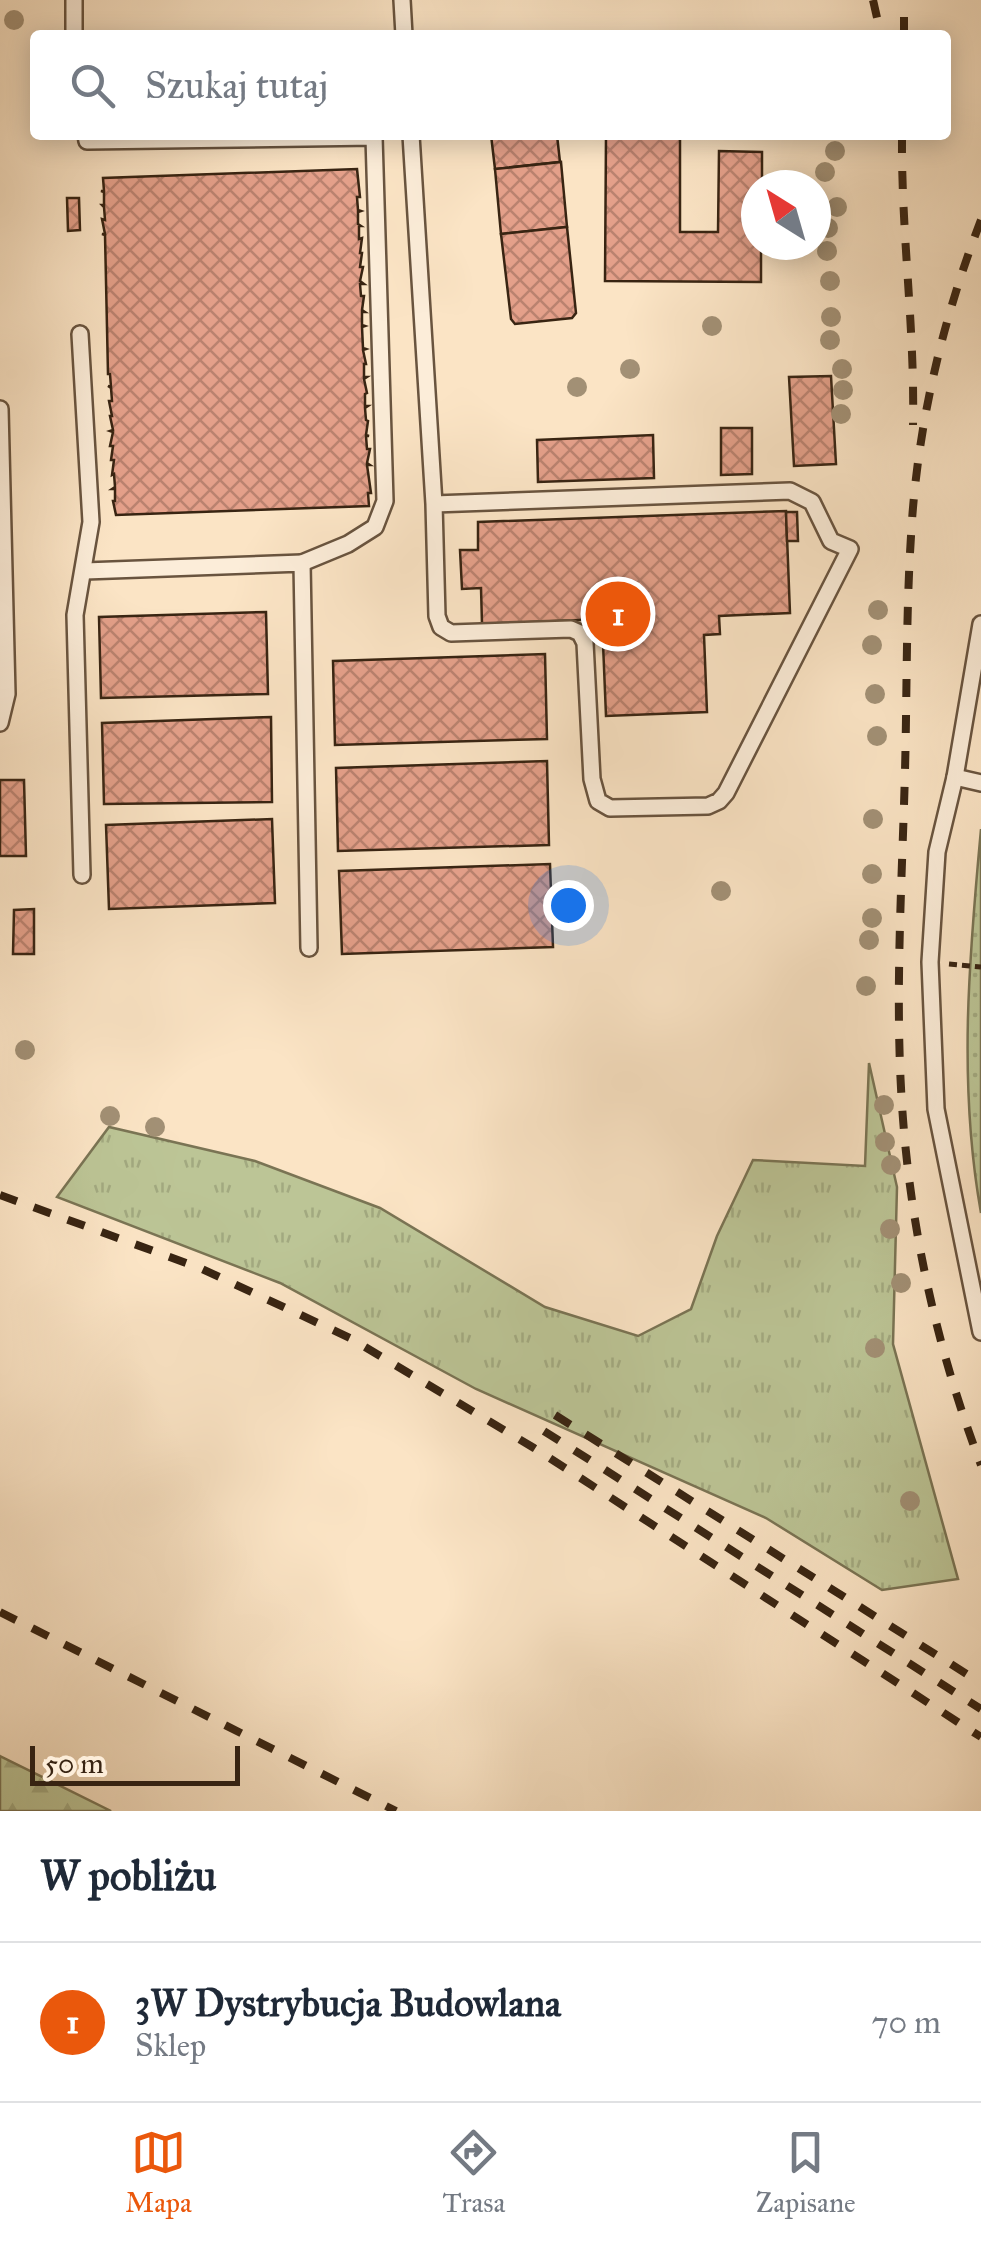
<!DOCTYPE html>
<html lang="pl">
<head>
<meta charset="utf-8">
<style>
	body { margin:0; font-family:"IM FELL Great Primer",serif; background:#f6f6f7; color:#1f2937 }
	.compass { position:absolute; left:741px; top:170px; width:90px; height:90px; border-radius:50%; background:#fff; box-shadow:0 5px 25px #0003; rotate:323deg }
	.scale { position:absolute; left:30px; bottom:25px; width:210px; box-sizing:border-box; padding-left:10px; border:5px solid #382412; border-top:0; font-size:28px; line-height:35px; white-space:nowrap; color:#382412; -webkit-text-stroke:8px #fcedd9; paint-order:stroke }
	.you { position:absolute; left:568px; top:905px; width:35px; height:35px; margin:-25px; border:8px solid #fff; border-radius:50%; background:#1a73e8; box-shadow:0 0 0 15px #1a73e833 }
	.badge { display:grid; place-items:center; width:65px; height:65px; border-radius:50%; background:#ea580c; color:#fff; font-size:32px; font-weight:700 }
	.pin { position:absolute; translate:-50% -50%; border:5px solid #fff; box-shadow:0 2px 10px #0006 }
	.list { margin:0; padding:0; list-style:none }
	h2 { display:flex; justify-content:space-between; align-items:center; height:130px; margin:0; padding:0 40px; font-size:42px }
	h2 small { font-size:32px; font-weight:400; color:#747a83 }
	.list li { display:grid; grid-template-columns:65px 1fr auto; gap:30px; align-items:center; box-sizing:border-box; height:160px; padding:0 40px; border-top:2px solid #e0e1e3 }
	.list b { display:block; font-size:38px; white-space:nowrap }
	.list p { margin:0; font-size:32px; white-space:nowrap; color:#747a83 }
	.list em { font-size:32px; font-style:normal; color:#747a83 }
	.icon { flex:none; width:55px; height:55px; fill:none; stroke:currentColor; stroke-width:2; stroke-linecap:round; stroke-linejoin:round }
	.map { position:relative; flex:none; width:981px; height:1811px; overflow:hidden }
	.search { position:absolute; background:#fff; box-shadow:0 5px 25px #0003; left:30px; right:30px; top:30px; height:110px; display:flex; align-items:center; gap:25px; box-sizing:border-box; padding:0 35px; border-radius:10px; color:#747a83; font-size:38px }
	.sheet { height:290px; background:#fff }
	nav { display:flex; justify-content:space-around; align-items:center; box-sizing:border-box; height:140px; border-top:2px solid #e0e1e3; background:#fff; font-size:28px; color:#747a83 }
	nav a { display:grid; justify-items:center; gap:5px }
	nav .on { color:#ea580c }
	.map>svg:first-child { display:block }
	.grass { fill:url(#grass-tufts); stroke:#7a7454; stroke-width:2.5 }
	.forest { fill:url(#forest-firs); stroke:#7a7454; stroke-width:2.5 }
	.garden { fill:url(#garden-dots); stroke:#7a7454; stroke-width:2.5 }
	.building { fill:url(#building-cross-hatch); stroke:#382412; stroke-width:2.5 }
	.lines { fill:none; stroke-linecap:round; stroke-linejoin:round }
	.service-casing { stroke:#69543f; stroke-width:20 }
	.path { stroke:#382412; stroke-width:5; stroke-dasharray:8 5; stroke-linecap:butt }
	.service { stroke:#fcedd9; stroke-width:15 }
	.rail { stroke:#382412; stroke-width:8; stroke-dasharray:18 18; stroke-linecap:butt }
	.tree { fill:#a29075 }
</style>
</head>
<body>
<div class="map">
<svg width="981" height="1811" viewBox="0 0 981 1811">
	<defs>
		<pattern id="grass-tufts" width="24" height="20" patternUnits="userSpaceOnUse" patternTransform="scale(2.5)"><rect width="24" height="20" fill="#bcc596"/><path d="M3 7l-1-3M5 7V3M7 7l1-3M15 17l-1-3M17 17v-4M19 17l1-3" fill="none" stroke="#a2a980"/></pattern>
		<pattern id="forest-firs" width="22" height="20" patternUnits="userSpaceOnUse" patternTransform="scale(2.5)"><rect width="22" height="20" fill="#bcc596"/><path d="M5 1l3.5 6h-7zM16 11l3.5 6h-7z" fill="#a2a980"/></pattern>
		<pattern id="garden-dots" width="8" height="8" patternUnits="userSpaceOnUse" patternTransform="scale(2.5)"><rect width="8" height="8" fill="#bcc596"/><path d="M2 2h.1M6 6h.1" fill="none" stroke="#a2a980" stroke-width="1.8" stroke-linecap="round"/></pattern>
		<pattern id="building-cross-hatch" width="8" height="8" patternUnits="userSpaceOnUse" patternTransform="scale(2.5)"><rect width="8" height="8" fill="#e4a08a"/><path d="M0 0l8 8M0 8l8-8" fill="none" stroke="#ba826f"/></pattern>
	</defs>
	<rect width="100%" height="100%" fill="#fbe4c5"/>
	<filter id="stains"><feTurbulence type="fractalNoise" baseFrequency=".002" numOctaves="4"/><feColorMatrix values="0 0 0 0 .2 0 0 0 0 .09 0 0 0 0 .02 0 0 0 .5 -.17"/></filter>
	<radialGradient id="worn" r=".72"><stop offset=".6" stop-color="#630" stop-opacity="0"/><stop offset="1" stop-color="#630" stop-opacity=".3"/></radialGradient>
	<polygon class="grass" points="869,1063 897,1187 893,1344 958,1579 882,1590 766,1518 476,1389 280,1283 57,1197 109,1127 255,1161 380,1208 545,1307 638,1336 691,1309 717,1236 753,1160 865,1166"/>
	<polygon class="forest" points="0,1756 111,1811 0,1811"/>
	<path class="garden" d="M981 829V1213C958 1085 969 958 981 829Z"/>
	<g class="building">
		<polygon points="491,135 557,135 560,162 495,169"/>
		<polygon points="606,135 680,135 680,232 718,232 719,151 762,152 762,185 756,185 756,245 761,245 761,282 605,281"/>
		<polygon points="561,162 567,227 501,234 495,169"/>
		<polygon points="357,169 360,197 357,197 358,210 361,211 358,212 358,224 361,226 359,226 359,239 362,238 360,253 362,253 360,267 363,267 360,281 364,284 360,284 361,296 364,296 362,310 365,312 362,312 362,325 365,326 362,327 363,348 366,349 363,350 366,364 364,364 364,377 367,377 364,379 367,393 365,394 365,406 368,406 365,408 366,420 368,421 366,435 369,436 366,436 367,449 370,449 367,463 370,465 367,465 371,493 368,493 369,506 116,515 113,501 115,501 115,489 112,489 115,487 114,474 112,475 114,460 111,460 113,446 110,446 113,432 110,431 113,430 110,416 112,416 109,401 112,401 111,388 108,386 111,387 110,374 108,374 105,235 102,234 105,234 102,219 105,220 104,207 102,205 104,205 104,192 101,191 104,191 103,178"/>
		<polygon points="67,198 79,198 80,230 68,231"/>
		<polygon points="567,227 576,313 572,318 515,324 511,319 501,234"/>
		<polygon points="831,376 836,464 794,466 789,377"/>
		<polygon points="721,428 752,428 752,474 721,475"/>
		<polygon points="653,435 654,478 538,482 537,440"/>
		<polygon points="786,511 790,613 719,616 720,634 704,635 707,712 606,716 602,619 482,624 481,588 462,589 460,550 478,550 478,522"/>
		<polygon points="786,512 797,512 798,541 787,541"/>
		<polygon points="266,612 268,694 101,698 99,617"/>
		<polygon points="545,654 547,739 335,745 333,661"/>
		<polygon points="271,717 272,802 104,804 102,723"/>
		<polygon points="547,761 549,845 338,851 336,768"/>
		<polygon points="0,780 24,780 26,856 0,856"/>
		<polygon points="272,819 275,903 109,909 106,825"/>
		<polygon points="550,864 553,947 342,954 339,871"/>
		<polygon points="34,909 34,954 13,954 14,910"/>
	</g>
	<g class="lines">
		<defs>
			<g id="service">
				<polyline points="74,0 74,35"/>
				<polyline points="402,0 404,35"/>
				<polyline points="86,135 87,141 374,137 385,501 375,527 348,544 302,563"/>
				<polyline points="411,135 434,504 437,616 441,627 451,633 571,629 580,633 585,643 592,779 598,801 610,808 708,806 719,801 726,793 850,549 831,541 812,502 790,491 434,504"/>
				<polyline points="80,334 91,522 75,615 82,875"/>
				<polyline points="0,409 7,694 0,723"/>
				<polyline points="85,571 302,563 309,948"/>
				<polyline points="981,624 955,777 937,852 930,962 936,1109 981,1332"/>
				<polyline points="955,777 981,783"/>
			</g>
		</defs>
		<use href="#service" class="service-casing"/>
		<polyline class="path" points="949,964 981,967"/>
		<use href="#service" class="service"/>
		<g class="rail">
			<polyline points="873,0 881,35"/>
			<polyline points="904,35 904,0"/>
			<path d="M902 135C901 232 915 328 913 425"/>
			<path d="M981 220C942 321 917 427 911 536 906 614 907 693 905 771 902 886 894 1003 903 1119 912 1237 939 1355 981 1465"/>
			<polyline points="0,1195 200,1268 350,1338 534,1448 981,1737"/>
			<polyline points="555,1415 981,1683"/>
			<polyline points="544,1431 981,1709"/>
			<polyline points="0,1612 396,1811"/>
		</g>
	</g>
	<g class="tree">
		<circle cx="14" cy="20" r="10"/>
		<circle cx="835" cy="151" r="10"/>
		<circle cx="825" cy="172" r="10"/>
		<circle cx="837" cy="207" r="10"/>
		<circle cx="828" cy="228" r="10"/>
		<circle cx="827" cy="251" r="10"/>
		<circle cx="830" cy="281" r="10"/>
		<circle cx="831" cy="317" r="10"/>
		<circle cx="712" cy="326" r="10"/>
		<circle cx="830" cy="340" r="10"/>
		<circle cx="630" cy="369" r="10"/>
		<circle cx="842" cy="369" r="10"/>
		<circle cx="577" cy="387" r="10"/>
		<circle cx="843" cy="390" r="10"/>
		<circle cx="841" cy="414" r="10"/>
		<circle cx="878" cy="610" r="10"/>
		<circle cx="872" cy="645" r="10"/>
		<circle cx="875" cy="694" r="10"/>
		<circle cx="877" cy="736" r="10"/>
		<circle cx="873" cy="819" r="10"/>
		<circle cx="872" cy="874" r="10"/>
		<circle cx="721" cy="891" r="10"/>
		<circle cx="872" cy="918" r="10"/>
		<circle cx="869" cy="940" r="10"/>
		<circle cx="866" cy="986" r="10"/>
		<circle cx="25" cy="1050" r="10"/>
		<circle cx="884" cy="1105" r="10"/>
		<circle cx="110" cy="1116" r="10"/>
		<circle cx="155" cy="1127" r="10"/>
		<circle cx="885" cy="1142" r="10"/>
		<circle cx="891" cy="1165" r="10"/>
		<circle cx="890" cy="1229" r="10"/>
		<circle cx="901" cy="1283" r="10"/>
		<circle cx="875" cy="1348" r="10"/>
		<circle cx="910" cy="1501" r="10"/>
	</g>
	<rect width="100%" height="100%" filter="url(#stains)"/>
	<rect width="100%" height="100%" fill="url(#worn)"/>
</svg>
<svg class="compass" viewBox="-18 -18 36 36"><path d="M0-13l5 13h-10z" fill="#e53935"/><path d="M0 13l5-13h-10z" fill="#747a83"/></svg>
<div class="scale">50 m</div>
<div class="you"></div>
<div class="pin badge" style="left:618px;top:614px">1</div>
<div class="search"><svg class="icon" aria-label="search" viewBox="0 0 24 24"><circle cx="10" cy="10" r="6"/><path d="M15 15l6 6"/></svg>Szukaj tutaj</div>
</div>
<section class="sheet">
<h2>W pobliżu<small></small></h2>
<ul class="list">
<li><span class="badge">1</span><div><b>3W Dystrybucja Budowlana</b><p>Sklep</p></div><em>70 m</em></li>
</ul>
</section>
<nav>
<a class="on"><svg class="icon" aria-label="map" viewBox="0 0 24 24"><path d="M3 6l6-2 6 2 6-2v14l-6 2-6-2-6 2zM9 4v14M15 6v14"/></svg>Mapa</a>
<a><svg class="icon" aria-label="directions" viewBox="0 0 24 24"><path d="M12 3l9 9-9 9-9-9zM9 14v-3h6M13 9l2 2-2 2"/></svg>Trasa</a>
<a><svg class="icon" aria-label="saved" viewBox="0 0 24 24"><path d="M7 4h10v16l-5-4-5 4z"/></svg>Zapisane</a>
</nav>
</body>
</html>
